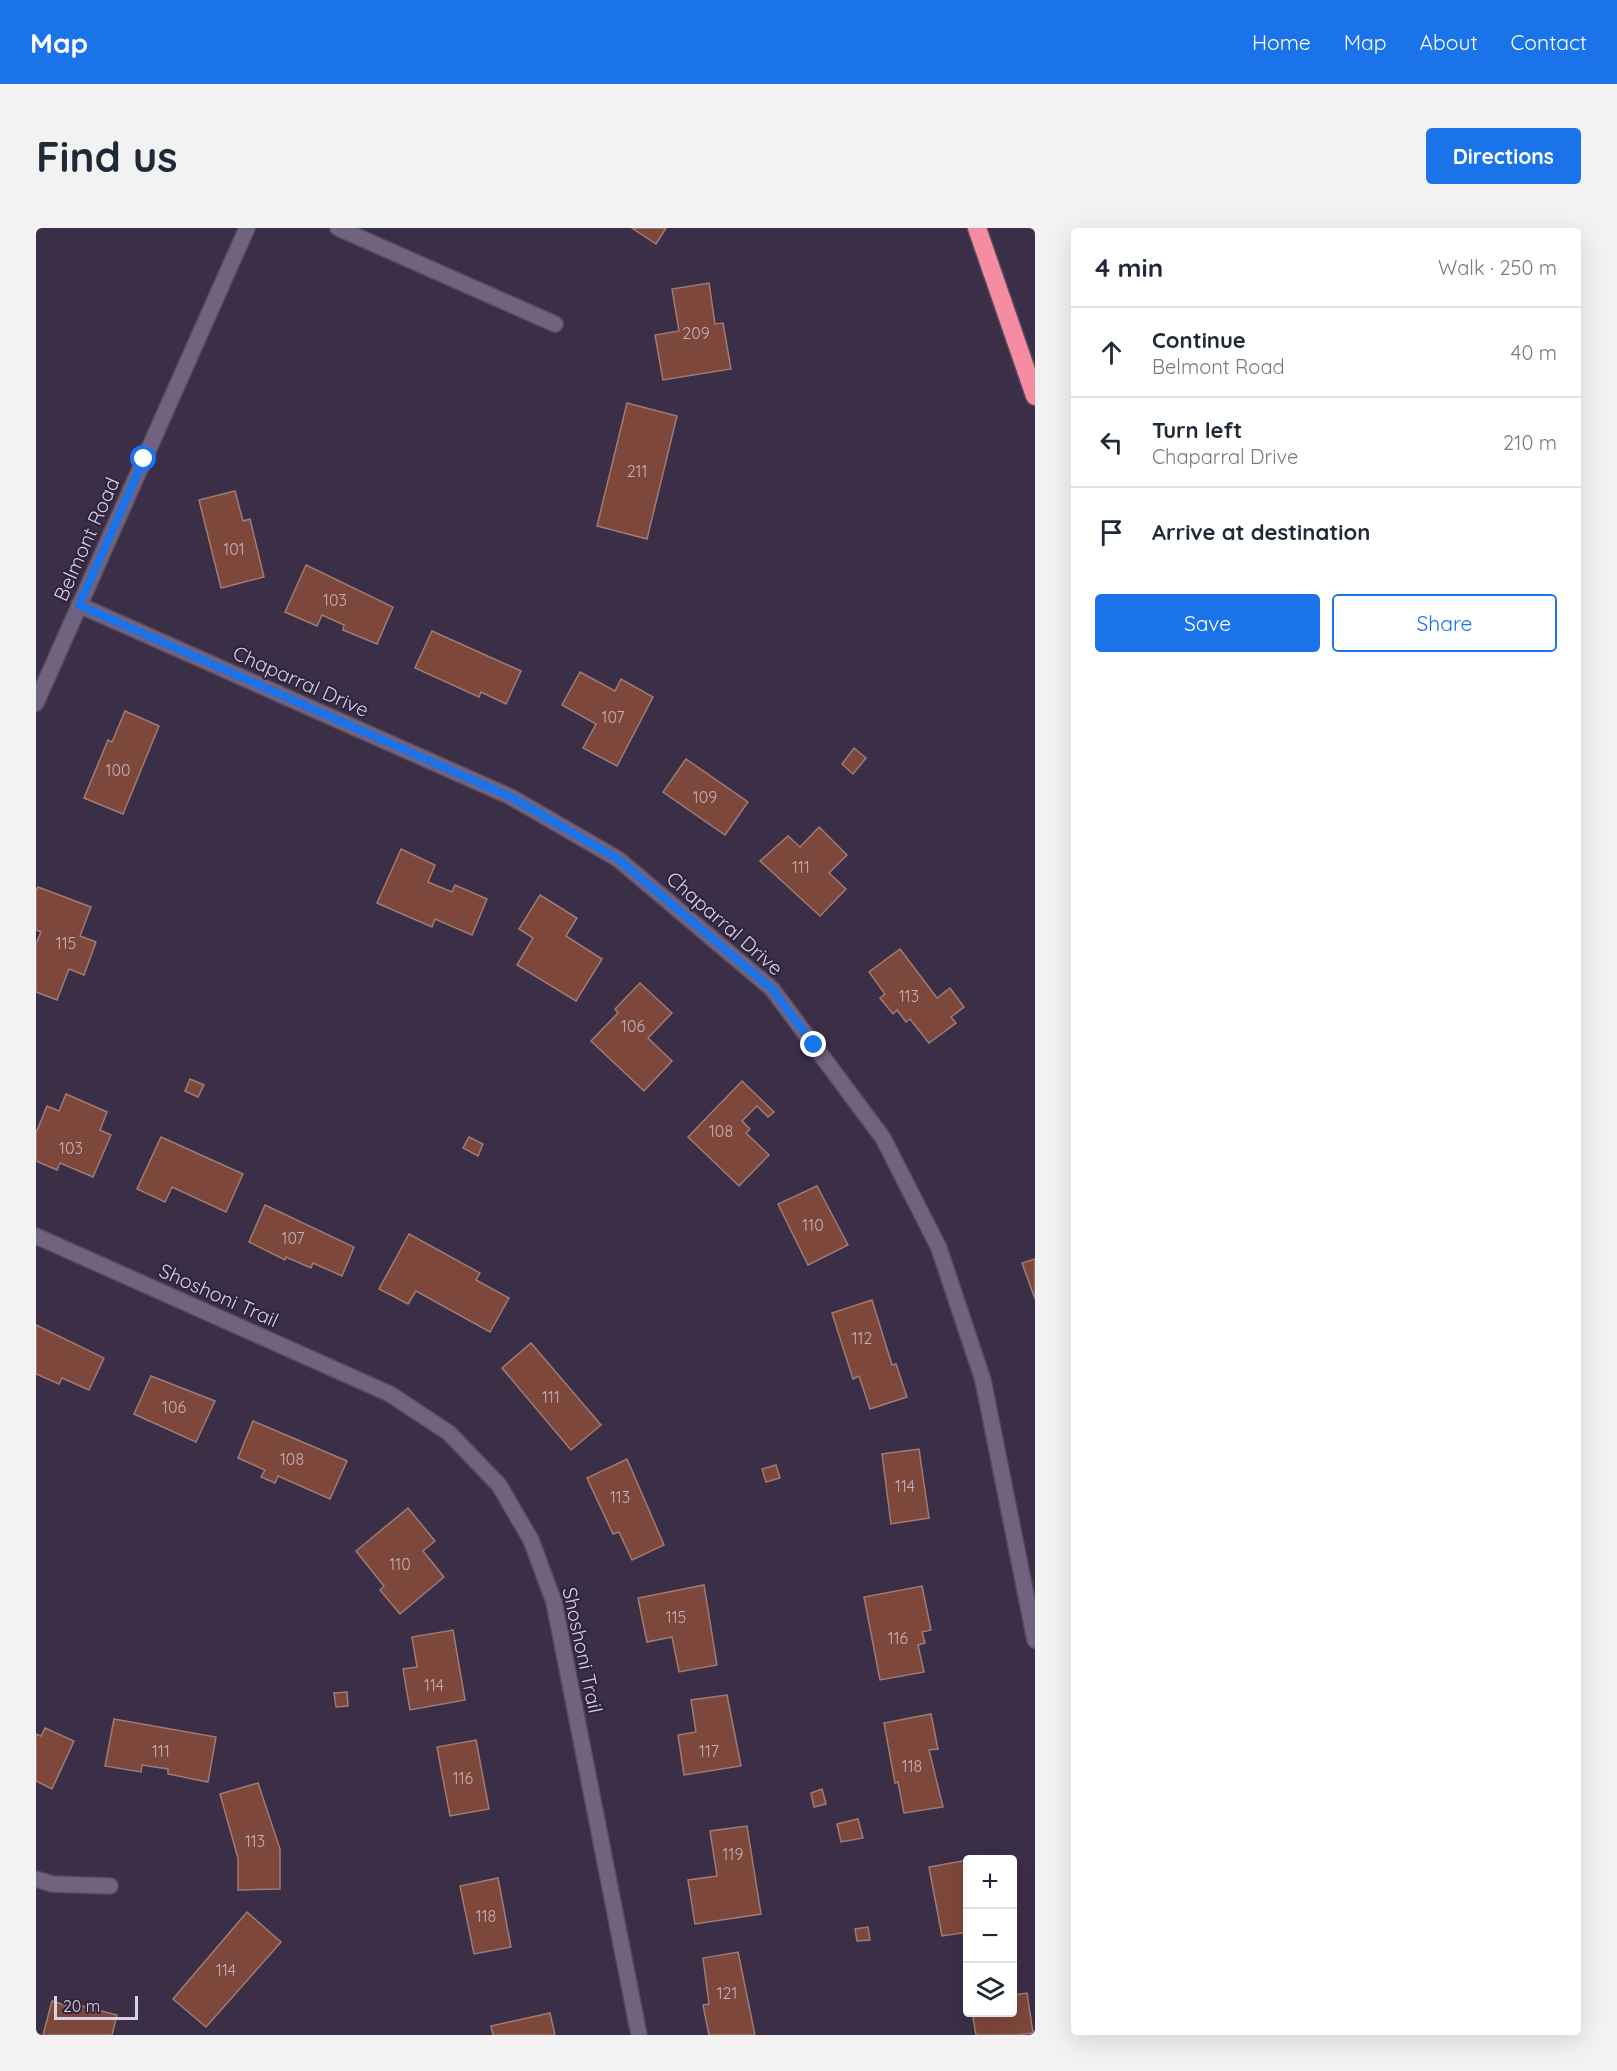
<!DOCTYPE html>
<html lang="en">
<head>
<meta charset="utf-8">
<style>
	body { margin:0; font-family:Quicksand,sans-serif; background:#f2f2f3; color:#1f2937 }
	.controls { position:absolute; right:18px; bottom:18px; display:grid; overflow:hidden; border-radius:6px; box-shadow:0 6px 24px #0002 }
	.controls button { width:54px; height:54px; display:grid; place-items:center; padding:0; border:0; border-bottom:2px solid #e0e1e3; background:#fff; color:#1f2937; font:30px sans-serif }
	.scale { position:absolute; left:18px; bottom:15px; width:84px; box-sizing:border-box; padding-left:6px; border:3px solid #dad2e2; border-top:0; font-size:16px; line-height:21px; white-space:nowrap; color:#dad2e2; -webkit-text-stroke:4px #31253d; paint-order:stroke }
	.stop { position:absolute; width:18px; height:18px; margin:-14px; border:4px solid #1a73e8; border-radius:50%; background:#fff }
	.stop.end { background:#1a73e8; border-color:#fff; box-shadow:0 2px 6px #0008 }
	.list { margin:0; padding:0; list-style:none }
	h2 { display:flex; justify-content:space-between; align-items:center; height:78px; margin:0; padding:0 24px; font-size:26px }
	h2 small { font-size:20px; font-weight:400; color:#747a83 }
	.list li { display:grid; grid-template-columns:39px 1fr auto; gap:18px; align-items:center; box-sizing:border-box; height:90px; padding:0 24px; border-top:2px solid #e0e1e3 }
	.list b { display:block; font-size:22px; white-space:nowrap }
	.list p { margin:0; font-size:20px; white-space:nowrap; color:#747a83 }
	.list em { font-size:20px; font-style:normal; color:#747a83 }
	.actions { display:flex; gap:12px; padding:18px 24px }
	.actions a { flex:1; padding:14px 0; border:2px solid #1a73e8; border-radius:6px; text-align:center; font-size:21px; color:#1a73e8 }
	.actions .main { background:#1a73e8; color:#fff }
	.icon { flex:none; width:33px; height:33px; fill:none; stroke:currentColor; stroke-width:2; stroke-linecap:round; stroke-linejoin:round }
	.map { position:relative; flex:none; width:999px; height:1807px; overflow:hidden; border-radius:6px }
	header { display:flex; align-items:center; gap:36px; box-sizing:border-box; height:84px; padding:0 30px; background:#1a73e8; color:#fff }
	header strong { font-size:28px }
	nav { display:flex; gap:33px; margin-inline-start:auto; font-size:21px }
	.intro { display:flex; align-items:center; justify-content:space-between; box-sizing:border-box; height:144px; padding:0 36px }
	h1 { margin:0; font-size:42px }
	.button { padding:15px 27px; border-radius:6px; background:#1a73e8; color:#fff; font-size:21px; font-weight:700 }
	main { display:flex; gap:36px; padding:0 36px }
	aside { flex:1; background:#fff; border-radius:6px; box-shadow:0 6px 24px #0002 }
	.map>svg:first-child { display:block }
	.building { fill:#7e473b; stroke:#a07b74; stroke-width:1.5 }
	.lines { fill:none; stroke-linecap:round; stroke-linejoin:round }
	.minor-casing { stroke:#564b60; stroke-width:18 }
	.motorway-casing { stroke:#564b60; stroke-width:21 }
	.minor { stroke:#71637f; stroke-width:15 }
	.motorway { stroke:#f58ca1; stroke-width:18 }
	.route { stroke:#1a73e8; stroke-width:8 }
	.labels { text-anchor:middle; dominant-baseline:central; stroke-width:4.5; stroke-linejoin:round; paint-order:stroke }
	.number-label { font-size:16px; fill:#c3afb8 }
	.street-label { font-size:20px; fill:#dad2e2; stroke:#31253d }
</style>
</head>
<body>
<header>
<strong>Map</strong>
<nav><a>Home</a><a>Map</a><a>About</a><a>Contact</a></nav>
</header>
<div class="intro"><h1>Find us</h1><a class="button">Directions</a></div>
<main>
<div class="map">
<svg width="999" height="1807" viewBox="0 0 999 1807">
	<rect width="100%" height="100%" fill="#3b2f48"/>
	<g class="building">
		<polygon points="596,0 630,0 620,16"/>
		<polygon points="673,55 679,96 687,95 695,141 627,152 619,107 643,103 636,61"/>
		<polygon points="591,175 641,188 611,311 561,298"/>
		<polygon points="199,263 207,293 214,291 228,349 185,360 163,272"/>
		<polygon points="270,337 357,379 341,416 307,402 308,397 286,387 281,398 249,384"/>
		<polygon points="396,403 485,443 470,476 445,464 443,469 379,440"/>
		<polygon points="544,444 579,463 585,451 617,469 581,538 547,520 560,496 526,477"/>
		<polygon points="89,483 123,498 87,586 48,570 72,512 76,514"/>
		<polygon points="818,520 830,530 817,546 806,536"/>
		<polygon points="650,531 712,574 689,607 627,564"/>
		<polygon points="783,599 811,627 793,645 810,661 784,688 724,633 752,608 764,619"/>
		<polygon points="365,621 399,637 392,654 416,664 419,657 451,671 436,707 399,691 396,699 341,675"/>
		<polygon points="2,659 55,679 44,708 60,714 48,747 33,741 21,772 0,764 0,716 5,704 0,702 0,663"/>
		<polygon points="504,667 541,690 530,708 566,731 540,773 481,737 497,710 483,701"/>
		<polygon points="864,721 901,770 914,760 928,779 915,789 920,795 893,815 874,791 870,794 861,782 857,786 844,770 849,766 833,744"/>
		<polygon points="604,755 636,785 612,810 636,833 608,863 555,813 582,785 579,781"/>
		<polygon points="154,851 168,857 162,869 149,863"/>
		<polygon points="706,853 738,884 732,889 721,878 706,893 714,901 710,905 733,927 703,958 652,909"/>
		<polygon points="30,866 71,884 64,902 75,907 57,949 24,935 21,942 0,933 0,905 11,878 23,883"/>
		<polygon points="125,909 207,946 190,984 136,959 129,974 101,961"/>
		<polygon points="433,909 447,916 442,928 427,920"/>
		<polygon points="781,958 812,1017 772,1037 742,976"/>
		<polygon points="229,977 318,1019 306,1048 277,1035 275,1040 250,1029 249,1032 213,1014"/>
		<polygon points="373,1006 444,1045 440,1052 473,1070 454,1104 380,1063 372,1076 343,1061"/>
		<polygon points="999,1031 999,1071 986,1035"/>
		<polygon points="836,1072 856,1137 860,1136 871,1169 834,1181 823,1148 817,1151 796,1085"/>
		<polygon points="0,1097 68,1130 53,1162 26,1150 23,1156 0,1146"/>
		<polygon points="495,1115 565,1197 535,1222 466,1140"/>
		<polygon points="115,1148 179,1173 160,1214 98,1186"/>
		<polygon points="217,1193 311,1233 294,1271 242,1248 239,1255 225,1249 229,1242 202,1230"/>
		<polygon points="883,1221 893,1290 855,1296 846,1226"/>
		<polygon points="591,1231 628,1317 596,1332 583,1304 577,1306 551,1250"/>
		<polygon points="740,1237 744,1250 730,1254 726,1241"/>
		<polygon points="372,1280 399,1313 387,1323 408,1349 364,1386 344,1362 348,1358 320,1323"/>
		<polygon points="668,1357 681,1437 643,1444 636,1409 611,1414 602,1370"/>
		<polygon points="886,1358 895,1402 886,1404 889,1415 882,1417 888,1444 844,1452 828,1369"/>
		<polygon points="417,1402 429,1472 374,1482 367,1441 381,1439 376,1409"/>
		<polygon points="311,1464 312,1478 300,1479 298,1465"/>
		<polygon points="691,1467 705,1538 648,1547 642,1507 660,1504 655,1472"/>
		<polygon points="895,1486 902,1521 893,1522 907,1579 868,1585 862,1554 859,1555 848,1495"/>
		<polygon points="78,1491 180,1509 172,1554 132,1546 132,1541 106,1537 105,1544 69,1538"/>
		<polygon points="9,1500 38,1513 16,1561 0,1553 0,1506 5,1508"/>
		<polygon points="440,1512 453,1581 414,1588 401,1519"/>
		<polygon points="222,1555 244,1621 244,1661 202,1662 202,1630 184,1566"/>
		<polygon points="786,1561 790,1576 778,1579 775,1565"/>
		<polygon points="822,1591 827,1610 805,1614 801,1596"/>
		<polygon points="711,1598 725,1686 659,1696 652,1652 681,1648 674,1603"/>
		<polygon points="932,1632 932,1704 906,1708 893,1639"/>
		<polygon points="462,1650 475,1719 438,1726 424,1658"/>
		<polygon points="211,1684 245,1714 170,1799 137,1771"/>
		<polygon points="832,1699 834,1712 821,1713 819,1701"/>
		<polygon points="702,1724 719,1807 673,1807 667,1777 673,1776 667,1730"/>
		<polygon points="991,1765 997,1805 979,1807 940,1807 936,1784 976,1784 976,1767"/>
		<polygon points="16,1773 45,1782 46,1778 81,1787 76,1807 7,1807"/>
		<polygon points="514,1785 519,1807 457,1807 455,1798"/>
	</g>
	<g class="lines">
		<defs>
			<g id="minor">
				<polyline points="302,0 519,96"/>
				<polyline points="43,377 475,569 582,631 736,761 847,910 903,1020 947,1152 999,1412"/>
				<polyline points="0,475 211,0"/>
				<polyline points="0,1008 354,1166 413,1205 463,1257 495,1312 518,1374 603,1807"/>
				<polyline points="0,1651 16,1656 74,1658"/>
			</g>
			<polyline id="motorway" points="941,0 999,168"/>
		</defs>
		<use href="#minor" class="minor-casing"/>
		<use href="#motorway" class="motorway-casing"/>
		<use href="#minor" class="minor"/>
		<use href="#motorway" class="motorway"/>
	</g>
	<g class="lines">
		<polyline class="route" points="108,231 43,377 475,569 582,631 736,761 778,817"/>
	</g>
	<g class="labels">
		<g class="number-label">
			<text x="660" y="105">209</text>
			<text x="601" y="243">211</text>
			<text x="198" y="321">101</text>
			<text x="299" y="372">103</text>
			<text x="577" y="489">107</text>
			<text x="82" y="542">100</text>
			<text x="669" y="569">109</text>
			<text x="765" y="639">111</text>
			<text x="30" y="715">115</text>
			<text x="873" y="768">113</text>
			<text x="597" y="798">106</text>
			<text x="685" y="903">108</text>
			<text x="35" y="920">103</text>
			<text x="777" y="997">110</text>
			<text x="257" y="1010">107</text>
			<text x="826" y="1110">112</text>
			<text x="515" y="1169">111</text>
			<text x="138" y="1179">106</text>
			<text x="256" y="1231">108</text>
			<text x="869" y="1258">114</text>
			<text x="584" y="1269">113</text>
			<text x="364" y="1336">110</text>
			<text x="640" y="1389">115</text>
			<text x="862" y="1410">116</text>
			<text x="398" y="1457">114</text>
			<text x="125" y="1523">111</text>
			<text x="673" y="1523">117</text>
			<text x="876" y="1538">118</text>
			<text x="427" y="1550">116</text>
			<text x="219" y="1613">113</text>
			<text x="697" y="1626">119</text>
			<text x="450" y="1688">118</text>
			<text x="190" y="1742">114</text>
			<text x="691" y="1765">121</text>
		</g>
		<g class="street-label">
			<text transform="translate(50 311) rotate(-66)">Belmont Road</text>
			<text transform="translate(265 453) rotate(24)">Chaparral Drive</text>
			<text transform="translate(689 695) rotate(41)">Chaparral Drive</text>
			<text transform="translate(183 1067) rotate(24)">Shoshoni Trail</text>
			<text transform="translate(547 1422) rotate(78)">Shoshoni Trail</text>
		</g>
	</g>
</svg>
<div class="controls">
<button>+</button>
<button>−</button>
<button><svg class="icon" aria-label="layers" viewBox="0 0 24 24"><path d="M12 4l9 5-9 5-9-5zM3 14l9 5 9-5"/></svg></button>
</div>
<div class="scale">20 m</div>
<div class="stop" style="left:108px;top:231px"></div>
<div class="stop end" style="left:778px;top:817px"></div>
</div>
<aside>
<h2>4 min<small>Walk · 250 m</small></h2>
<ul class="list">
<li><svg class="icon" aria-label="ahead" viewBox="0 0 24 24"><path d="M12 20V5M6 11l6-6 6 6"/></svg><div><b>Continue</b><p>Belmont Road</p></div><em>40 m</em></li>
<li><svg class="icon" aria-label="left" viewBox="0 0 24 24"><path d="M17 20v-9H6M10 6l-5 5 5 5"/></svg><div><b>Turn left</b><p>Chaparral Drive</p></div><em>210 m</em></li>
<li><svg class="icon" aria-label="arrive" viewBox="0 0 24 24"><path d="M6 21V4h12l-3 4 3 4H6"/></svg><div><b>Arrive at destination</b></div></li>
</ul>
<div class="actions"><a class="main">Save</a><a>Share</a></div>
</aside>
</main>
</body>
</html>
